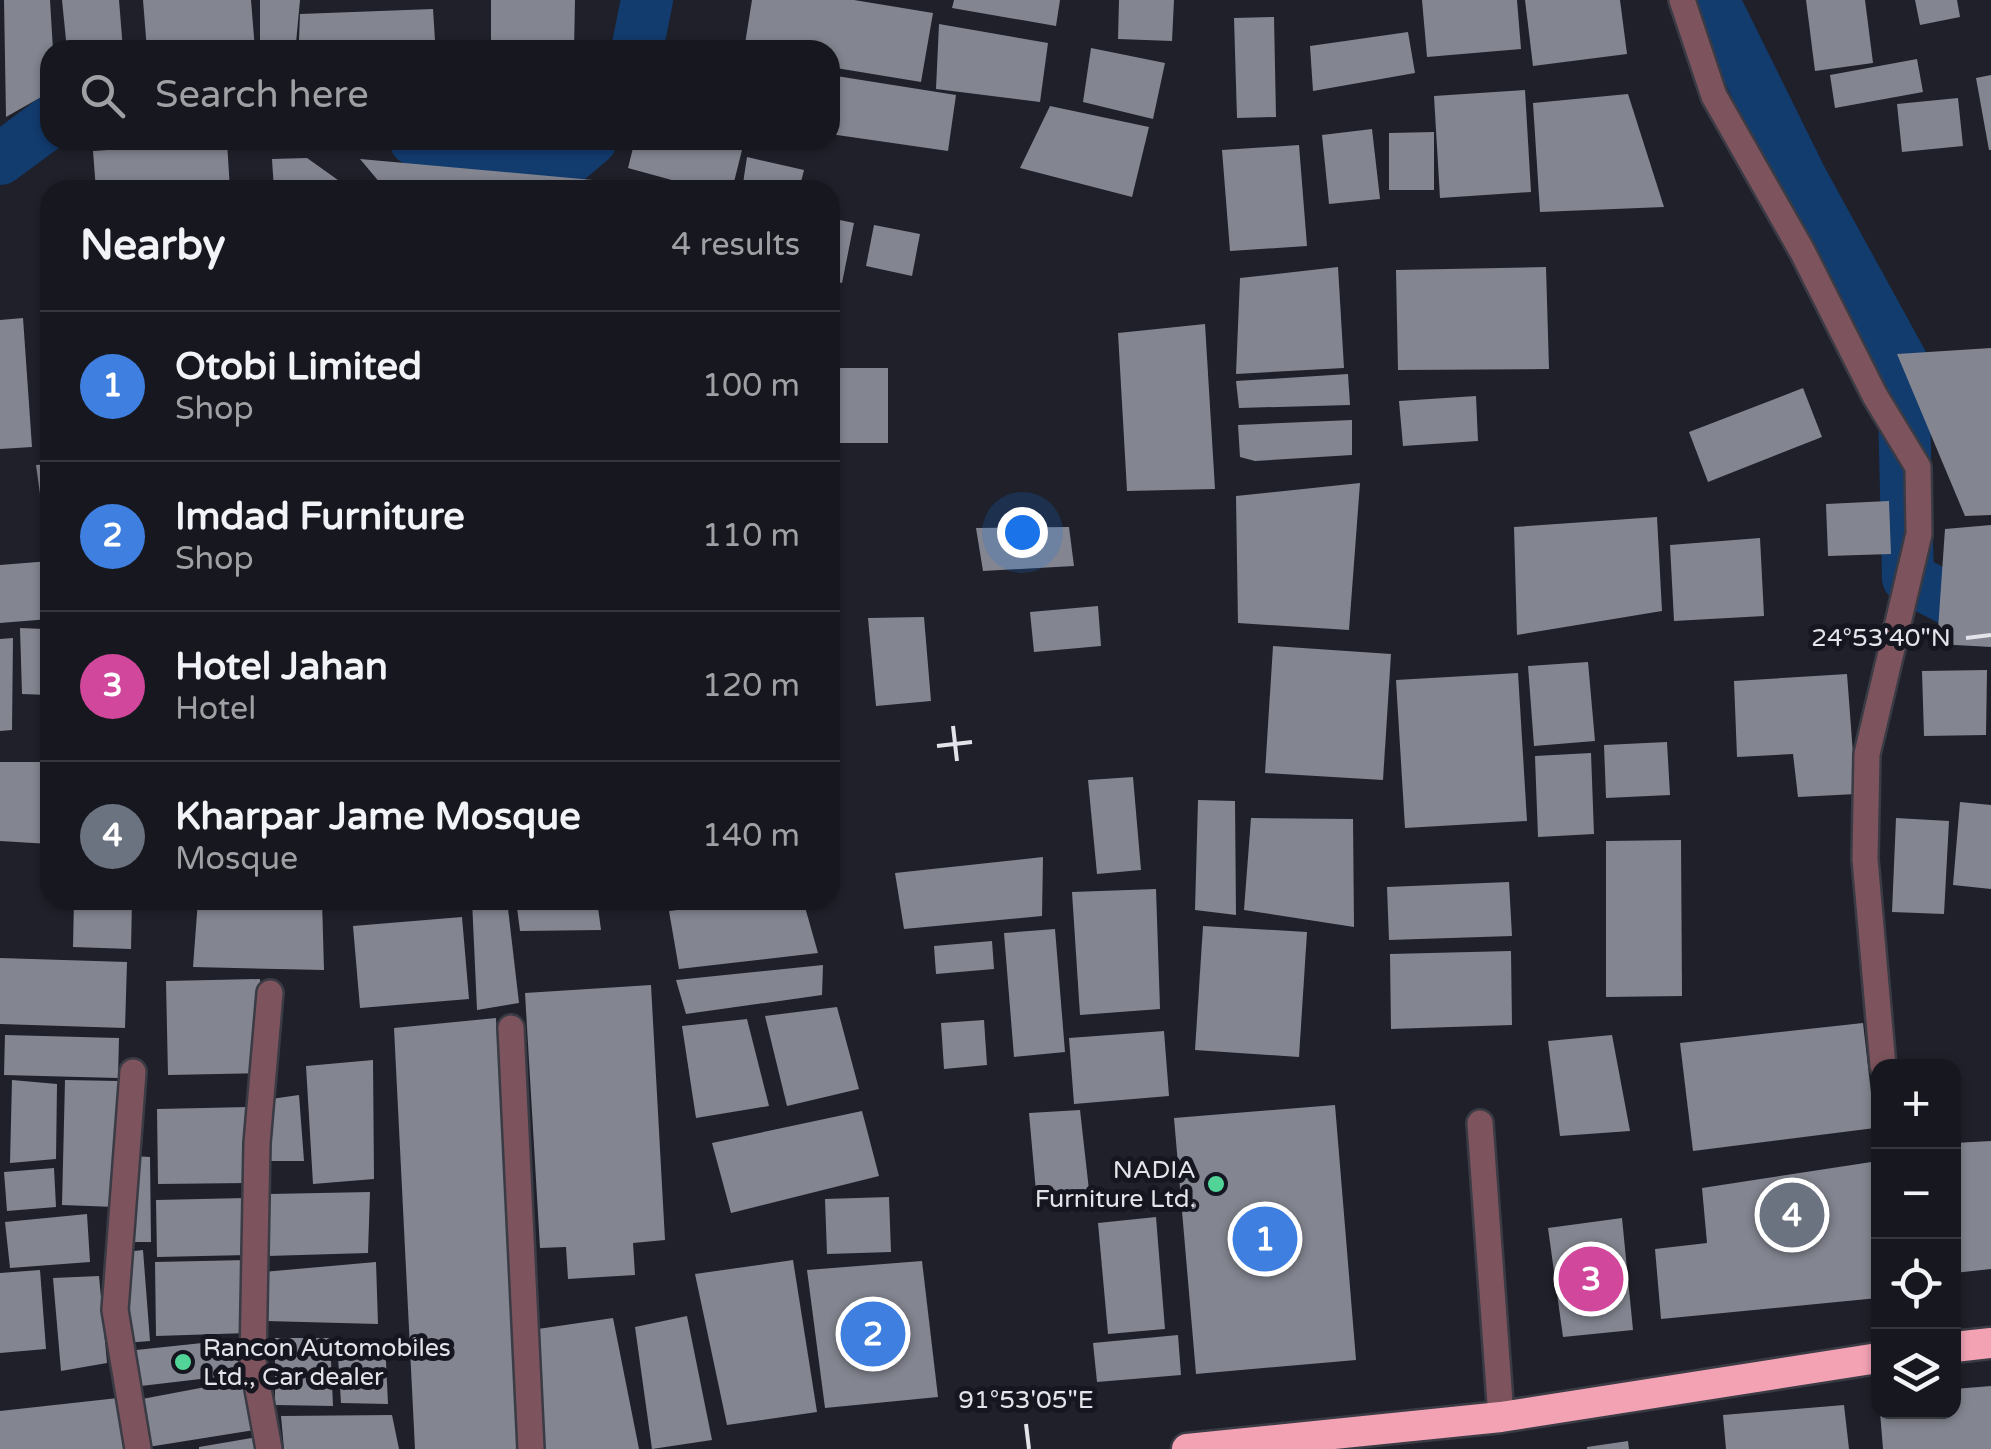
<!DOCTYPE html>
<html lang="en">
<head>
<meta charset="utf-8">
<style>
	body { margin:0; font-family:"Varela Round",sans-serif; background:#202128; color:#f1f3f6 }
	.controls { position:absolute; right:30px; bottom:30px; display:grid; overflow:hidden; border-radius:20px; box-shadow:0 2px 8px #0004 }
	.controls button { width:90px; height:90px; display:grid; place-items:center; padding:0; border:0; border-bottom:2px solid #36373d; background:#17181f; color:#f1f3f6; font:50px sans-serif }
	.you { position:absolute; left:1022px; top:532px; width:35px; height:35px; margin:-25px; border:8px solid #fff; border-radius:50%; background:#1a73e8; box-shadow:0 0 0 15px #1a73e833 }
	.badge { display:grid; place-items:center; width:65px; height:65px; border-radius:50%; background:#8c9099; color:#fff; font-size:32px; font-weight:700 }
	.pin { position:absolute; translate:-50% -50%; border:5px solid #fff; box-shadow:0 2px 10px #0006 }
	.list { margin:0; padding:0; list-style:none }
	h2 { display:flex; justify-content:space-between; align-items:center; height:130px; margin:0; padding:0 40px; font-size:42px }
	h2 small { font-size:32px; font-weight:400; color:#9ea0a4 }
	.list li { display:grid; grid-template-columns:65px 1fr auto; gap:30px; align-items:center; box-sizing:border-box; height:150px; padding:0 40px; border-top:2px solid #36373d }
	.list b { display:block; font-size:38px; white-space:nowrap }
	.list p { margin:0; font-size:32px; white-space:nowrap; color:#9ea0a4 }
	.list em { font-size:32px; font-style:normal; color:#9ea0a4 }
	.icon { flex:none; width:55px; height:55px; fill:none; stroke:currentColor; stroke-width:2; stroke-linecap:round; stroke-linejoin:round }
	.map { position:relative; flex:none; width:1991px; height:1449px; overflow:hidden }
	.search { position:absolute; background:#17181f; box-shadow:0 2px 8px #0004; left:40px; top:40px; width:800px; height:110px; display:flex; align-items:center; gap:25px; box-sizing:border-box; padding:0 35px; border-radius:30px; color:#9ea0a4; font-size:38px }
	.panel { position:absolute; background:#17181f; box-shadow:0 2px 8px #0004; left:40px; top:180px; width:800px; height:730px; border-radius:30px }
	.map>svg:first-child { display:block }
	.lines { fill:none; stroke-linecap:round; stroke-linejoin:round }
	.canal { stroke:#123b6e; stroke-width:52 }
	.building { fill:#838590 }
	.minor-casing { stroke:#3a3b44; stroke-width:30 }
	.highway-casing { stroke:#3a3b44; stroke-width:35 }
	.minor { stroke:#7d545d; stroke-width:25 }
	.highway { stroke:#f3a2b4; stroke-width:30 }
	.ticks { fill:none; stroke:#e3e3ea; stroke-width:4 }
	.poi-dot { fill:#52d397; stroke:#15161f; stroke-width:4 }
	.labels { text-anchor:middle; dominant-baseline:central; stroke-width:10; stroke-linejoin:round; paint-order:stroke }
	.poi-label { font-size:25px; fill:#e3e3ea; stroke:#15161f; text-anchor:end }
	.ticks-label { font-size:25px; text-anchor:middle; fill:#e3e3ea; stroke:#15161f; stroke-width:10; stroke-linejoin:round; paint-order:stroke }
</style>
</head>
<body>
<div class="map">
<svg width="1991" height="1449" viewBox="0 0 1991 1449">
	<rect width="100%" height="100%" fill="#1f2029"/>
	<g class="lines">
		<g class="canal">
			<polyline points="1713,0 1802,180 1903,364 1908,578 1991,621"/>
			<polyline points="637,50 647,0"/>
			<polyline points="415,140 554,171 591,140"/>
			<polyline points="0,159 50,122"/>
		</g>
	</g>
	<g class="building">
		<polygon points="4,0 50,0 53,50 50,50 50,92 6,117"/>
		<polygon points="62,0 119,0 123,50 67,50"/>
		<polygon points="143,0 251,0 255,50 147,50"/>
		<polygon points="260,0 300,0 296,43 260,43"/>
		<polygon points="491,0 575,0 574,50 491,50"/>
		<polygon points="752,0 854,0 933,13 921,82 830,67 830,50 744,50"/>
		<polygon points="954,0 1060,0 1056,26 952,8"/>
		<polygon points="1119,0 1174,0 1172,41 1118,39"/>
		<polygon points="1422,0 1517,0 1521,49 1427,57"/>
		<polygon points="1525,0 1620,0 1627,54 1533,66"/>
		<polygon points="1806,0 1865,0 1873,63 1815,71"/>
		<polygon points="1915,0 1957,0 1960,17 1920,25"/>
		<polygon points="433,9 435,41 299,40 300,14"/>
		<polygon points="1274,17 1276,117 1237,118 1234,18"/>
		<polygon points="939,24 1048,43 1040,102 936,89"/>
		<polygon points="1408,32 1415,73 1313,91 1310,46"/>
		<polygon points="395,41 442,48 442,50 395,50"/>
		<polygon points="1091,48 1165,63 1153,119 1083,102"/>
		<polygon points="1917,59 1923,92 1835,108 1830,75"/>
		<polygon points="830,75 956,95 948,151 830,134"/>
		<polygon points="1991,75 1991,150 1989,150 1976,78"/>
		<polygon points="1525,90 1531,192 1440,198 1434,96"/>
		<polygon points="1628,94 1664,207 1540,212 1533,103"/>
		<polygon points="1958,98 1963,146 1902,152 1897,104"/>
		<polygon points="1050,106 1149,127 1132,197 1020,168"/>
		<polygon points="1372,129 1380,199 1329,204 1322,135"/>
		<polygon points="1434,132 1434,190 1389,190 1389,133"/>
		<polygon points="635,140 706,140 742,150 732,190 708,190 628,168"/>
		<polygon points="227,142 230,190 96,190 93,151"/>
		<polygon points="1299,145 1307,246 1230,251 1222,150"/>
		<polygon points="747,157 804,170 799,190 742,190"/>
		<polygon points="307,158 352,190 274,190 272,159"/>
		<polygon points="360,159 615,182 618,190 386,190"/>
		<polygon points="830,218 854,223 842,283 830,280"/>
		<polygon points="874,225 920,234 912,276 866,266"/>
		<polygon points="1338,267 1344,368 1236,374 1240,278"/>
		<polygon points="1546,267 1549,369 1398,370 1396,270"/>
		<polygon points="23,318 32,447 0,449 0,320"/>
		<polygon points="1205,324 1215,489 1127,491 1118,333"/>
		<polygon points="1991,348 1991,515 1965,516 1897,354"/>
		<rect x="830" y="368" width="58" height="75"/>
		<polygon points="1348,374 1350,405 1239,408 1236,381"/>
		<polygon points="1803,388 1822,437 1708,482 1689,432"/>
		<polygon points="1476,396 1478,441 1403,446 1399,401"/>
		<polygon points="1352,420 1352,455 1255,461 1240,457 1238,425"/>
		<polygon points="50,464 50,552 48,552 36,465"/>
		<polygon points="1360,483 1349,630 1238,623 1236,496"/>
		<polygon points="1889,501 1891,554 1828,556 1826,504"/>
		<polygon points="1657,517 1662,611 1517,635 1514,527"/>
		<polygon points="1991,525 1991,647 1937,644 1945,529"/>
		<polygon points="1069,527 1074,566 983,571 976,528"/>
		<polygon points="1760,538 1764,616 1674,621 1670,545"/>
		<polygon points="50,561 50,619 0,623 0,565"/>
		<polygon points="1098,606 1101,646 1034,652 1030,612"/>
		<polygon points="924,617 931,701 876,706 868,618"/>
		<polygon points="20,628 44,629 48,695 22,694"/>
		<polygon points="13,638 12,730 0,731 0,639"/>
		<polygon points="1273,646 1391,654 1383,780 1265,773"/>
		<polygon points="1588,662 1595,741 1534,746 1528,666"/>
		<polygon points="1987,670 1986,735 1924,736 1922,671"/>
		<polygon points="1518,673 1527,821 1405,828 1396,680"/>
		<polygon points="1847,674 1856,794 1798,797 1793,754 1737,757 1734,681"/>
		<polygon points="1667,742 1670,795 1606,798 1604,745"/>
		<polygon points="1591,753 1594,834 1538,837 1535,756"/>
		<polygon points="0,762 50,762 50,844 0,841"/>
		<polygon points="1133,777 1141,870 1097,874 1088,780"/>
		<polygon points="1198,800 1235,801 1236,915 1195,910"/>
		<polygon points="1960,802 1991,805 1991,889 1953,885"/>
		<polygon points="1251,818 1353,819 1354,927 1244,910"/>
		<polygon points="1896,818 1949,821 1944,914 1892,912"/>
		<polygon points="1681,840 1682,996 1606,997 1606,841"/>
		<polygon points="1043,857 1042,916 904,929 895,873"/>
		<polygon points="1509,882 1512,936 1389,940 1387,887"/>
		<polygon points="1156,889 1160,1009 1080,1015 1072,892"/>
		<polygon points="74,900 132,900 131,949 73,947"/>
		<polygon points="198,900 322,900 324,970 193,967"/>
		<polygon points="472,900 507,900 519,1003 477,1010"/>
		<polygon points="516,900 597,900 601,930 520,931"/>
		<polygon points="764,900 803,900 818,953 679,969 669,911"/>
		<polygon points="462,917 469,999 360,1008 353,926"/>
		<polygon points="1203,926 1307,932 1299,1057 1195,1050"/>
		<polygon points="1055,929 1065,1052 1014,1057 1004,933"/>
		<polygon points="992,941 994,969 936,974 934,946"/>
		<polygon points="1511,951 1512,1025 1391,1029 1390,954"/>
		<polygon points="0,958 127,962 125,1028 0,1024"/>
		<polygon points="823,965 822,995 686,1014 676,980"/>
		<polygon points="260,979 263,1073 168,1075 166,981"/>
		<polygon points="651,985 665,1240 633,1243 635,1275 568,1279 566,1247 540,1248 525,993"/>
		<polygon points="837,1007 859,1089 787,1106 765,1016"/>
		<polygon points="496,1018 519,1449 415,1449 394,1028"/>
		<polygon points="747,1019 769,1106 696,1118 682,1026"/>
		<polygon points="984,1020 987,1065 944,1069 941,1023"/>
		<polygon points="1863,1023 1875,1128 1693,1151 1680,1043"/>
		<polygon points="1164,1031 1169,1096 1074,1104 1069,1038"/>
		<polygon points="5,1035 119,1038 118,1078 4,1075"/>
		<polygon points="1612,1035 1630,1131 1560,1136 1548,1041"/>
		<polygon points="373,1060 374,1179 313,1184 306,1066"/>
		<polygon points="12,1080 57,1084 56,1159 10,1163"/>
		<polygon points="65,1080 119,1081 116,1207 62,1205"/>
		<polygon points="299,1095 304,1161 267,1161 271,1099"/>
		<polygon points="1335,1105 1356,1360 1196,1374 1174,1118"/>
		<polygon points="249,1107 248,1183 158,1184 157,1109"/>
		<polygon points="1080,1110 1090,1199 1037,1203 1029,1113"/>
		<polygon points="862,1111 879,1176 731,1213 712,1143"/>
		<polygon points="1991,1141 1991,1269 1954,1273 1954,1143"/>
		<polygon points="133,1156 150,1157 151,1242 126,1242"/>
		<polygon points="1878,1161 1878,1298 1661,1319 1655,1249 1707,1243 1702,1188"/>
		<polygon points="54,1168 56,1207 7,1211 4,1172"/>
		<polygon points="370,1192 368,1253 267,1256 269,1194"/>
		<polygon points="889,1197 891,1252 827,1254 825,1199"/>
		<polygon points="246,1198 248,1255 157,1257 156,1200"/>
		<polygon points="87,1214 90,1262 10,1268 5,1222"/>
		<polygon points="1156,1217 1165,1329 1108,1334 1098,1223"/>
		<polygon points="1622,1218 1633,1330 1563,1337 1548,1228"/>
		<polygon points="143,1250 150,1341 125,1343 126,1252"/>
		<polygon points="247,1260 249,1333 156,1336 155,1262"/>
		<polygon points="793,1260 817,1412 727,1425 695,1274"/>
		<polygon points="922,1261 938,1397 825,1408 807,1270"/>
		<polygon points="376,1262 378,1324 266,1321 263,1272"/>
		<polygon points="40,1270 46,1349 0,1353 0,1273"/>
		<polygon points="99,1276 107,1363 61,1371 53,1278"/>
		<polygon points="687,1316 712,1440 652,1449 635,1327"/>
		<polygon points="613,1318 639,1449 537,1449 531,1330"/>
		<polygon points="1178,1335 1181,1375 1097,1382 1093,1343"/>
		<polygon points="275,1338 330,1338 333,1406 275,1405"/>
		<polygon points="240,1339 243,1374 141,1386 136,1350"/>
		<polygon points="337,1341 385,1341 388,1404 341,1403"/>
		<polygon points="248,1379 260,1429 148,1447 142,1399"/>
		<polygon points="1991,1386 1991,1449 1883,1449 1880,1412 1954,1412 1954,1389"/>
		<polygon points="118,1398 124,1449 0,1449 0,1411"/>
		<polygon points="1844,1405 1849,1449 1726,1449 1723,1415"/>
		<polygon points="392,1415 399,1449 284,1449 281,1416"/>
		<polygon points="258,1437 260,1449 199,1449 199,1447"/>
		<polygon points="1628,1441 1629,1449 1587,1449 1587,1447"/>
	</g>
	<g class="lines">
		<defs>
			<g id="minor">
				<polyline points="1682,0 1714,96 1802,251 1875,396 1918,467 1919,534 1867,754 1865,859 1883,1066"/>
				<polyline points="511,1028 531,1449"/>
				<polyline points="133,1072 115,1310 138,1449"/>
				<polyline points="1480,1123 1501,1417"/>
				<polyline points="269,1449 253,1362 257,1143 270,993"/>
			</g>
			<g id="highway">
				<polyline points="1954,1347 1991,1343"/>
				<polyline points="1187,1449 1501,1417 1878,1358"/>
			</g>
		</defs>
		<use href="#minor" class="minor-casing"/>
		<use href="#highway" class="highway-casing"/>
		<use href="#minor" class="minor"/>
		<use href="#highway" class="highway"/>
	</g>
	<path class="ticks" d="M1966 638 1991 635M953 726 957 761M937 746 972 742M1026 1424 1029 1449"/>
	<g class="poi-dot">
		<circle cx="1216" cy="1184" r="10"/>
		<circle cx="183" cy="1362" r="10"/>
	</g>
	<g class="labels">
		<g class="poi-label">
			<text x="1196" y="1170">NADIA<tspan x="1196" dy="29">Furniture Ltd.</tspan></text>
			<text x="203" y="1348" text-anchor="start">Rancon Automobiles<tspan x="203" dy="29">Ltd., Car dealer</tspan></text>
		</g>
	</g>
	<g class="ticks-label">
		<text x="1881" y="646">24°53'40"N</text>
		<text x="1026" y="1408">91°53'05"E</text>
	</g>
</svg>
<div class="controls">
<button>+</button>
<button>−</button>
<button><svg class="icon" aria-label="locate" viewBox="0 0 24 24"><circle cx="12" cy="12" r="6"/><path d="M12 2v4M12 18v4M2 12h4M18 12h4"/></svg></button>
<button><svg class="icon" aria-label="layers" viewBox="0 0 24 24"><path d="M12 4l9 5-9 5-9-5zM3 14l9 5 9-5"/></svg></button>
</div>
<div class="you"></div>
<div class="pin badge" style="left:1265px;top:1239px;background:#3f7fe0">1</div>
<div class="pin badge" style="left:873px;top:1334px;background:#3f7fe0">2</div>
<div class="pin badge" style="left:1591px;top:1279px;background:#d1479c">3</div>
<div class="pin badge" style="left:1792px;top:1215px;background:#6b7280">4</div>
<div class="search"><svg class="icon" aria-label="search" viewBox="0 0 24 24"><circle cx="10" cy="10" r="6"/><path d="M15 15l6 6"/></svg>Search here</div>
<section class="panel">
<h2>Nearby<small>4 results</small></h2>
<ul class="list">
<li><span class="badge" style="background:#3f7fe0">1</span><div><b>Otobi Limited</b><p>Shop</p></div><em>100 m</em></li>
<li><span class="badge" style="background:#3f7fe0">2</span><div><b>Imdad Furniture</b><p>Shop</p></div><em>110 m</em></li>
<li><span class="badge" style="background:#d1479c">3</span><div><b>Hotel Jahan</b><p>Hotel</p></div><em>120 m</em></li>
<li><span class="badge" style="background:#6b7280">4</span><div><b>Kharpar Jame Mosque</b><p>Mosque</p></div><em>140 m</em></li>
</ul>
</section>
</div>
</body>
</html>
